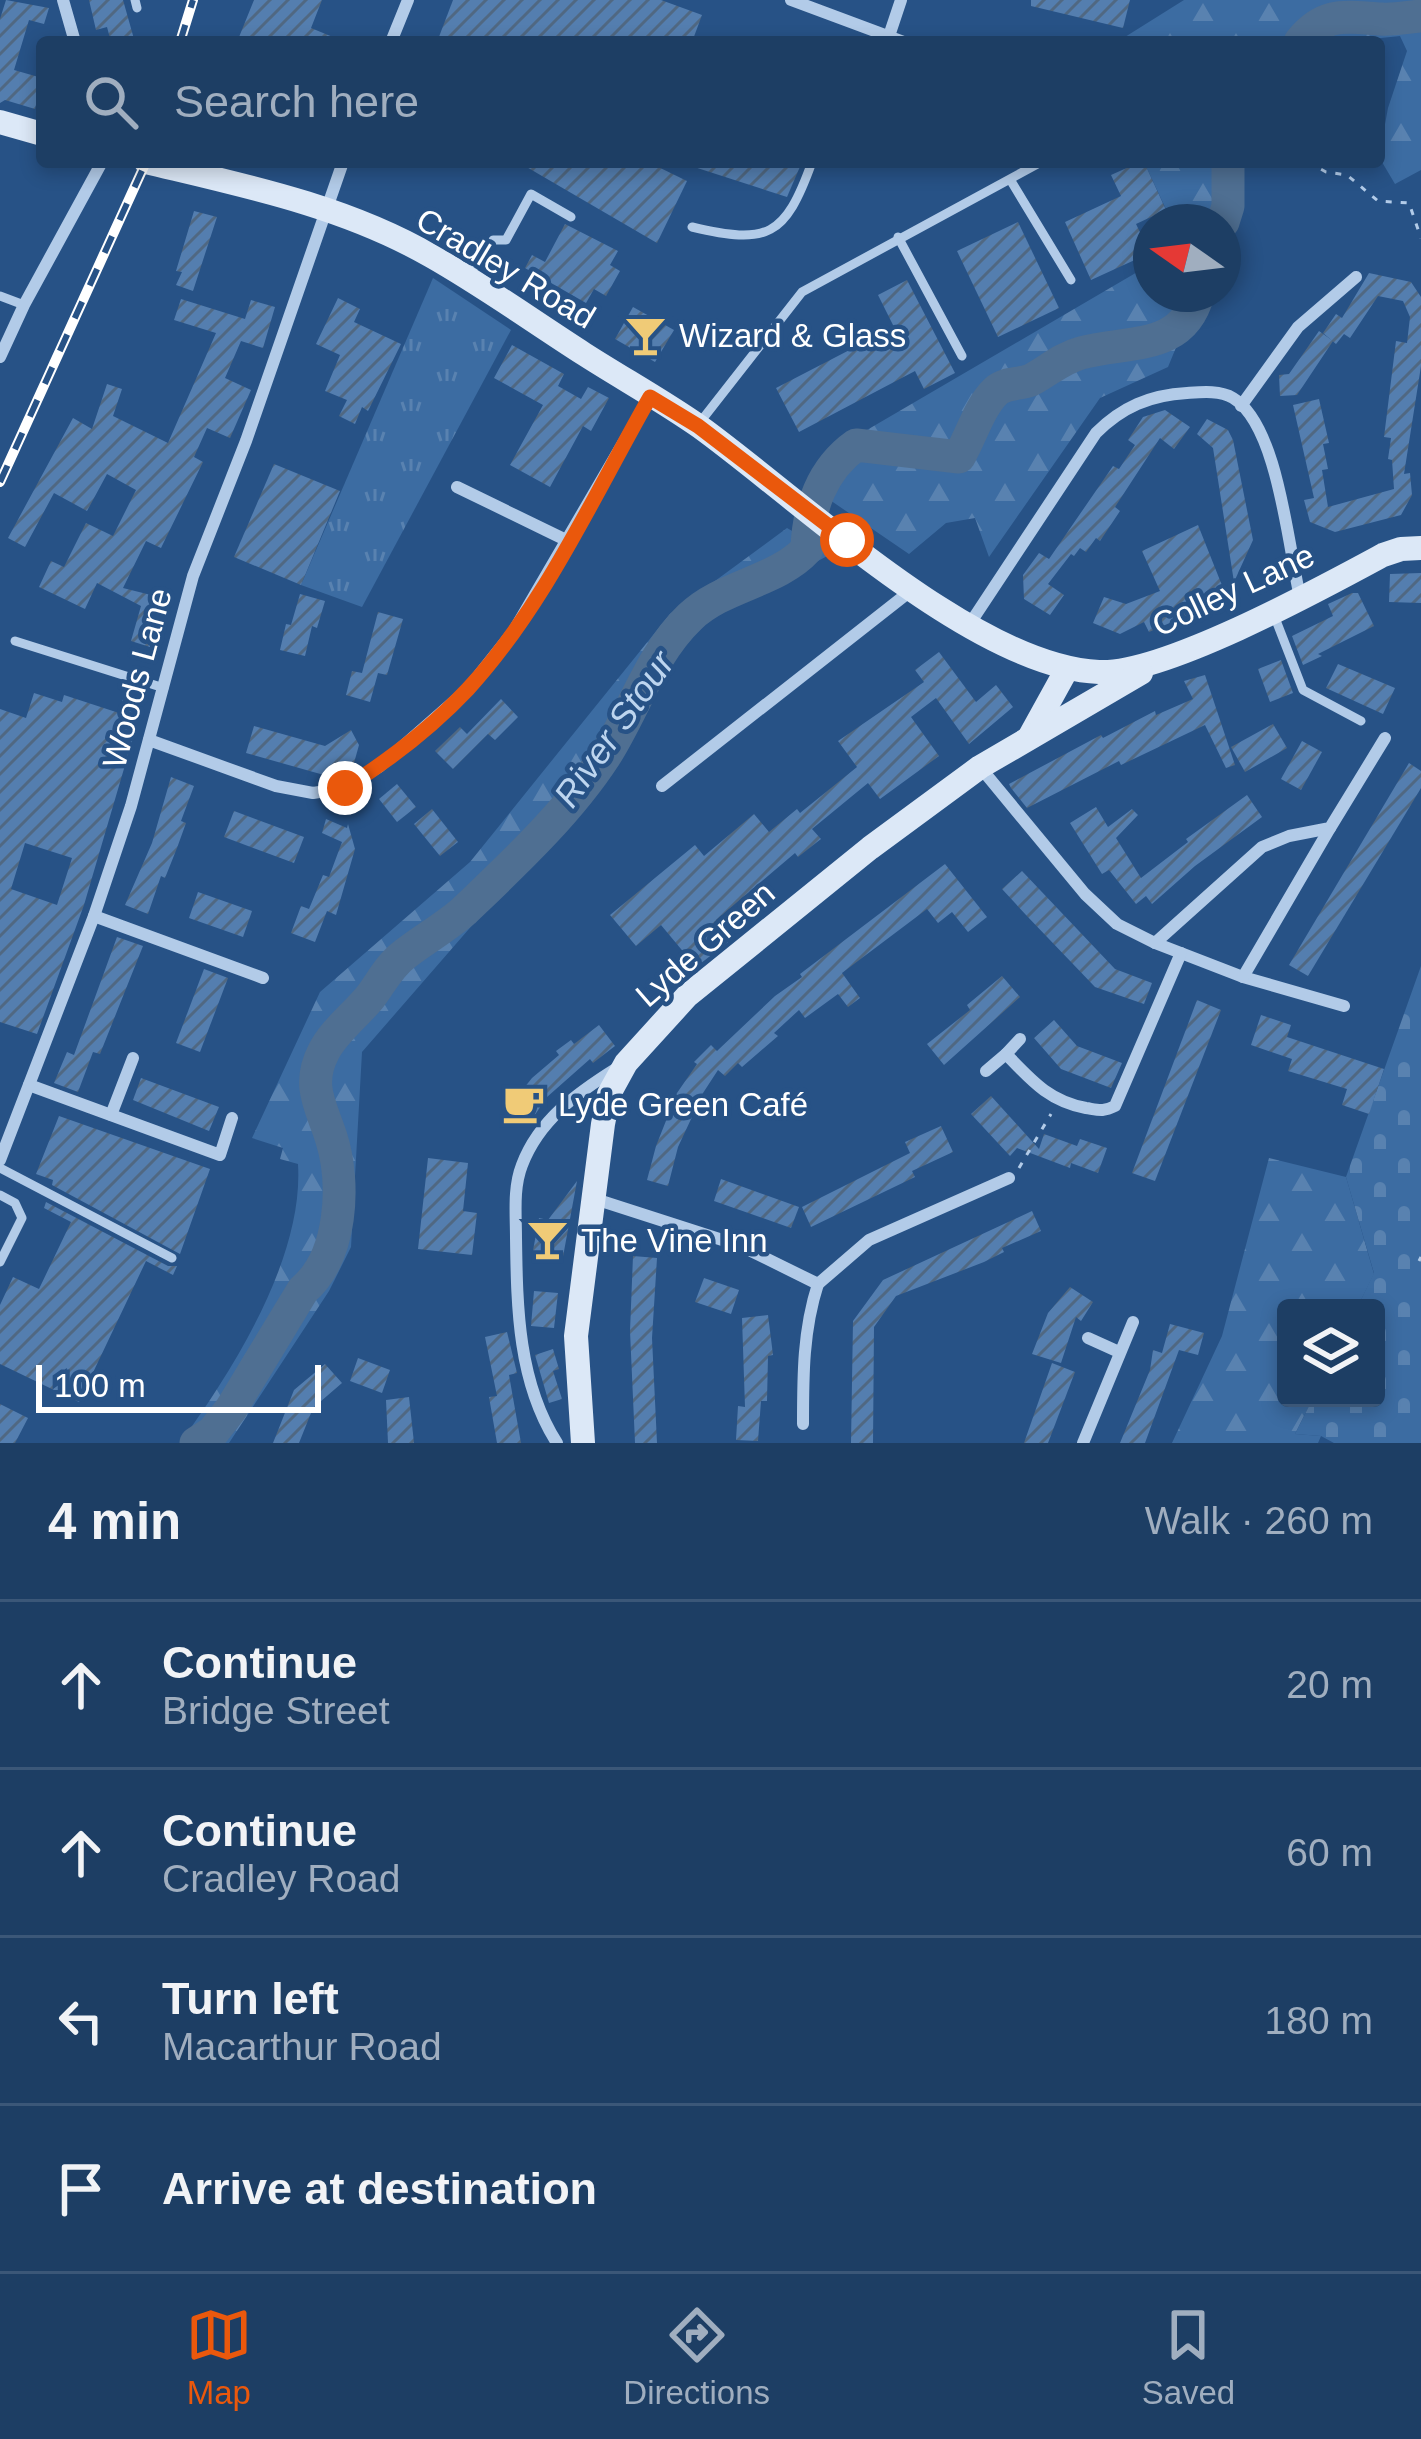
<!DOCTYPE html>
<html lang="en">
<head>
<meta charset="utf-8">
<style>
	body { margin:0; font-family:Arial,sans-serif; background:#2a496d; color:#f1f3f6 }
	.controls { position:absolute; right:36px; bottom:36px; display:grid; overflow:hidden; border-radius:12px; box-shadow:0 6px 18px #0003 }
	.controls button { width:108px; height:108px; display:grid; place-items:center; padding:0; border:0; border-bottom:3px solid #3b5778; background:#1d3e64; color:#f1f3f6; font:60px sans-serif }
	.compass { position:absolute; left:1133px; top:204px; width:108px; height:108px; border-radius:50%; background:#1d3e64; box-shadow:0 6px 18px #0003; rotate:284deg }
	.scale { position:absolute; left:36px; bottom:30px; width:285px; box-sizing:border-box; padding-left:12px; border:6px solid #fff; border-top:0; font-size:33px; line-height:42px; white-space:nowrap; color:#fff; -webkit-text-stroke:9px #275286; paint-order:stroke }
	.stop { position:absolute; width:36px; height:36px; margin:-27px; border:9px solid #ea580c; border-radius:50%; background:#fff }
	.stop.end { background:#ea580c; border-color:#fff; box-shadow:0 3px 12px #0008 }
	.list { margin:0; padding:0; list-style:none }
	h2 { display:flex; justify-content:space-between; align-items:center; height:156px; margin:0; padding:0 48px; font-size:51px }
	h2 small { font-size:39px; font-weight:400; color:#a0aebf }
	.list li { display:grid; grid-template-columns:78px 1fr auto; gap:36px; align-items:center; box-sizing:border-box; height:168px; padding:0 48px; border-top:3px solid #3b5778 }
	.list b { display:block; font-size:45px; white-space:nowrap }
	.list p { margin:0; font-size:39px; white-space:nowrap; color:#a0aebf }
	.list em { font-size:39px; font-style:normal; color:#a0aebf }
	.icon { flex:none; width:66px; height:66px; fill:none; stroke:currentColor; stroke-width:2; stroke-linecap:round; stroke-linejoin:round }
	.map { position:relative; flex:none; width:1421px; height:1443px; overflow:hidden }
	.search { position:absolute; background:#1d3e64; box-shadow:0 6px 18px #0003; left:36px; right:36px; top:36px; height:132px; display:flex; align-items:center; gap:30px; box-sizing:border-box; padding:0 42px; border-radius:12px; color:#a0aebf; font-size:45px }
	.sheet { height:828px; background:#1d3e64 }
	nav { display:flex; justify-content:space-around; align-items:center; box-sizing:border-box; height:168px; border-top:3px solid #3b5778; background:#1d3e64; font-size:33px; color:#a0aebf }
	nav a { display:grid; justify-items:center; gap:6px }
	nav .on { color:#ea580c }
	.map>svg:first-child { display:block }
	.grass { fill:url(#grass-tufts) }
	.forest { fill:url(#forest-firs) }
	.cemetery { fill:url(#cemetery-stones) }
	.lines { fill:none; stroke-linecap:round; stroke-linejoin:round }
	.river { stroke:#4f6f92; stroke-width:33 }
	.building { fill:url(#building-hatch); fill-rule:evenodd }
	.path { stroke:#b2cbe8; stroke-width:3; stroke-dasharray:6 9; stroke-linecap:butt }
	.lane { stroke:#b2cbe8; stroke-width:9 }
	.street { stroke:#b2cbe8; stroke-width:12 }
	.secondary { stroke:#dce8f7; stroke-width:24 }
	.rail-casing { stroke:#fff; stroke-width:10 }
	.rail { stroke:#275286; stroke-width:6; stroke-dasharray:18; stroke-linecap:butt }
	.route { stroke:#ea580c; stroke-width:15 }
	.labels { text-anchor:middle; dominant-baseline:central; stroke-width:9; stroke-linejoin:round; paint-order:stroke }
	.street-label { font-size:33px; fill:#fff; stroke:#275286 }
	.poi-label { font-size:33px; fill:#fff; stroke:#275286; text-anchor:start }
	.water-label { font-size:36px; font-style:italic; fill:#bdd5ef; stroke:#275286 }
</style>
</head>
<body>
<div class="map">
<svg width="1421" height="1443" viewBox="0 0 1421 1443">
	<defs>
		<pattern id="grass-tufts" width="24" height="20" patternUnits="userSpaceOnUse" patternTransform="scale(3)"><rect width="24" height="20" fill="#3c6ca2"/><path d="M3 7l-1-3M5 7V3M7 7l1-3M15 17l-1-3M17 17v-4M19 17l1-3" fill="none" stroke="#5982b0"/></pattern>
		<pattern id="forest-firs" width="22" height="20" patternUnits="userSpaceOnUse" patternTransform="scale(3)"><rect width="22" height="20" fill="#3c6ca2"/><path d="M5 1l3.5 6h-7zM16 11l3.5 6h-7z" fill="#5982b0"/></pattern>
		<pattern id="cemetery-stones" width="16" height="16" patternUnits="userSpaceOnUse" patternTransform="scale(3)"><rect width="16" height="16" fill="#3c6ca2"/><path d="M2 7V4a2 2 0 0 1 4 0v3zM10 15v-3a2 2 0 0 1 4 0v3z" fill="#5982b0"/></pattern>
		<pattern id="building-hatch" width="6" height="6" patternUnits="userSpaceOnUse" patternTransform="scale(3)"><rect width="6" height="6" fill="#547eaf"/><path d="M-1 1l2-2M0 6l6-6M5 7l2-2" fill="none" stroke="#506882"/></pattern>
	</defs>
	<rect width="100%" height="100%" fill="#275286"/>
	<polygon class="grass" points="433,278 511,330 362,607 301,585"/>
	<g class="forest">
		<polygon points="1184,0 1421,0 1421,170 1395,184 1379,157 1388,108 1407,51 1400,36 1342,42 1117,42"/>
		<polygon points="1144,162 1228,162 1228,206 1223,222 1172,222"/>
		<polygon points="1151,264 1151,294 1198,294 1168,367 1100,398 989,557 975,518 946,523 909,554 805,483 831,451"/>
		<path d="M787 528 831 554 692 628 630 736 587 793 362 1052 351 1247 329 1291 229 1443H180C233 1370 304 1258 298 1164L280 1159 283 1148 252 1138 320 992 470 862 670 614Z"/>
		<polygon points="1269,1158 1346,1177 1374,1274 1357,1308 1286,1308 1286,1398 1313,1398 1295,1434 1321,1436 1318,1443 1172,1443 1222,1336"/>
	</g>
	<polygon class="cemetery" points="1421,966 1421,1443 1334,1443 1321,1436 1295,1434 1313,1398 1376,1398 1376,1308 1357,1308 1374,1273 1346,1177"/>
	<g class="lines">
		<g class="river">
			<path d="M1300 42C1325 11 1346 17 1381 19 1394 20 1408 17 1421 16"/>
			<polyline points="1223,222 1228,206 1228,162"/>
			<path d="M196 1443 213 1432 231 1409 303 1290C342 1257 346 1184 331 1137 321 1106 306 1085 324 1051 335 1030 356 1015 371 996 382 981 390 965 405 954 424 939 446 927 464 911 513 864 568 813 605 756 634 711 650 655 690 617 723 585 777 582 807 549 808 509 822 469 856 445L959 457C971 437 979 407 996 391 1006 382 1019 385 1031 380 1048 371 1062 358 1081 353 1127 340 1183 352 1198 294"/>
		</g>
	</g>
	<g class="building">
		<polygon points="6,0 49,8 44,24 29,20 14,70 42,78 35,109 5,100 0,103 0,19"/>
		<polygon points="89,0 123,0 134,39 111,42 107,27 96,30"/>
		<polygon points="254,0 322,0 311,28 345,42 237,42"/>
		<polygon points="453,0 661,0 702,15 692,42 437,42"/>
		<polygon points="1031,0 1130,0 1123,28 1031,6"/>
		<polygon points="518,162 648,162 687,181 657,243"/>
		<polygon points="688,162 802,162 787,197 688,165"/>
		<polygon points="1140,162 1144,162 1166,210 1136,224 1150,253 1091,280 1065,222 1121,196 1111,175"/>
		<polygon points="194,211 217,217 193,291 176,285 182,272 176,271"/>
		<polygon points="1018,222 1059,308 998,337 957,251"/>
		<polygon points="565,224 618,251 610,265 620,271 606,296 594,289 586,303 525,268 532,255 545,262"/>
		<polygon points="1369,273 1411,282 1421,297 1421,366 1404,474 1410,473 1412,495 1401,515 1335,532 1310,522 1304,500 1314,498 1293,405 1319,399 1329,443 1323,444 1328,469 1322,470 1328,507 1394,489 1392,460 1388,459 1391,438 1384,437 1396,341 1407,343 1410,317 1403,301 1378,296 1350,338 1344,334 1336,344 1323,333 1336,314 1342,318"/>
		<polygon points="907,280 955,373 924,389 915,371 799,432 776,388 894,327 878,295"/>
		<polygon points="338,298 360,309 354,322 401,344 368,411 362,407 355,424 339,416 347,400 325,391 340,355 316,344"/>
		<polygon points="181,299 245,319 251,300 275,307 263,348 241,341 225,378 251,390 230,438 207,428 194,457 203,462 161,548 146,541 123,588 163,598 150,647 131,641 141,606 97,583 85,609 39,587 51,561 64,567 86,523 113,536 136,490 107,474 87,511 54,493 25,547 8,538 73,418 92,429 107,384 122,389 113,416 168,443 216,333 174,320"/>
		<polygon points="633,307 674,330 655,362 615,339"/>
		<polygon points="1319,331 1333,341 1297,395 1280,396 1279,375 1289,374"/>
		<polygon points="512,345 564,374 558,386 581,399 588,387 609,398 591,431 583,426 550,487 510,465 543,405 494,378"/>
		<polygon points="1165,410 1190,427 1174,449 1160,438 1115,507 1120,511 1100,541 1096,538 1086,552 1080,548 1074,556 1071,554 1048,584 1064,595 1050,615 1024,599 1023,575 1039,553 1049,559 1113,466 1119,469 1135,445 1128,440 1143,417"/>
		<polygon points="1207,419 1228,430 1233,440 1253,540 1234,582 1213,448 1197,434"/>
		<polygon points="274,464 340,491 301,585 234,557"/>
		<polygon points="1198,525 1227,598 1149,632 1144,622 1120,634 1093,623 1104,597 1126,604 1160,591 1142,551"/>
		<polygon points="1421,573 1421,603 1389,602 1390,574"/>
		<polygon points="1352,593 1358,593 1374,626 1318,654 1322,656 1303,665 1292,636 1333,616 1328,604"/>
		<polygon points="300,594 325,601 317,628 312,626 305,656 280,650 286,624 291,625"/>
		<polygon points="378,612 403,619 387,675 378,673 370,702 346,695 352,671 362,673"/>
		<polygon points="939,652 976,702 996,685 1013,707 969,744 936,698 911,717 939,756 880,799 868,783 812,829 821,839 798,857 795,853 716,920 732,939 696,967 661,925 636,946 610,915 695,845 704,856 754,814 769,832 797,809 800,813 857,767 838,741 924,682 915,670"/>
		<polygon points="1281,660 1293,693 1270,702 1258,669"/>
		<polygon points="1338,664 1395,688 1383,714 1326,688"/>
		<polygon points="1205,675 1235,765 1226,768 1205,725 1121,765 1119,761 1027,808 1011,788 1009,784 1101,735 1103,738 1155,711 1156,715 1193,699 1184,681"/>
		<path d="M125 692 140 696 127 736 133 738 84 905 37 1034 0 1022V709L26 718 34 693 62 702 64 695 119 713ZM25 843 72 858 57 905 11 889Z"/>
		<polygon points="501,699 518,717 495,740 488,734 453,769 435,751 460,727 467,734"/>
		<polygon points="1273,724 1287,748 1245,772 1231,747"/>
		<polygon points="254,726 325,746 351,730 359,745 354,763 331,777 246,753"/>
		<polygon points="1302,741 1322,752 1301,790 1281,779"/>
		<polygon points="1409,763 1421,771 1421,788 1308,976 1289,965"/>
		<polygon points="171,777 194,786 181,821 186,823 177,848 165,878 161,876 148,914 125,905 152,843"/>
		<polygon points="397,784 416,807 397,822 379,799"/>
		<polygon points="1247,795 1262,817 1195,866 1152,904 1146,896 1136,904 1109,870 1102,874 1070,823 1096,807 1108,827 1132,809 1138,815 1116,838 1141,878 1188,842 1186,839"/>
		<polygon points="432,809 458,842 440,856 414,824"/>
		<polygon points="234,811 304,837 294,863 224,837"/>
		<polygon points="326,819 347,828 348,824 355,849 336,915 327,911 315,942 291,933 301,906 309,909 323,875 329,877 342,842 322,833"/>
		<polygon points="945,864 987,917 968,932 952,912 938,923 927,909 842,973 860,998 848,1007 838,994 805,1018 799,1010 774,1033 778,1036 742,1067 738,1063 725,1076 718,1070 688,1116 692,1117 678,1147 668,1186 647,1180 656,1146 677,1093 697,1064 694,1062 711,1045 717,1051 775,996 802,977 800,974"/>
		<polygon points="1022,871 1115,969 1152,983 1144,1004 1095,987 1026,915 1002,889"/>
		<polygon points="198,892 252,911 243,937 189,918"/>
		<polygon points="117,937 143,946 100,1054 93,1052 78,1092 54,1083 67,1052 74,1055"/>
		<polygon points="204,969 228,978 200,1052 176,1043"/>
		<polygon points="1002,976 1020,997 944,1065 927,1044 970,1010 967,1005"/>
		<polygon points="1197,1000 1221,1010 1155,1181 1132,1173"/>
		<polygon points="1261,1015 1291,1025 1287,1037 1384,1069 1369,1114 1342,1105 1347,1089 1288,1071 1292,1059 1251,1045"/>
		<polygon points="1054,1020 1077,1046 1122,1063 1111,1088 1061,1069 1034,1038"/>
		<polygon points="599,1025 615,1046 593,1063 590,1059 547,1097 528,1125 508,1108 532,1078 559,1055 556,1051 571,1040 574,1044"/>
		<polygon points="141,1078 219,1107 209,1131 133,1100"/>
		<polygon points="991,1096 1039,1149 1044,1134 1077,1146 1080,1139 1107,1148 1098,1173 1071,1163 1070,1168 1017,1148 1010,1156 971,1114"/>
		<polygon points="59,1116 210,1169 180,1254 52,1185 53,1180 36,1174"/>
		<polygon points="941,1126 953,1152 912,1171 915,1177 811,1227 802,1207 910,1153 905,1142"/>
		<polygon points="428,1158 468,1163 463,1211 477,1213 472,1255 418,1249"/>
		<polygon points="721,1179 799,1207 791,1228 714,1201"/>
		<polygon points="577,1181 562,1262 532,1256 539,1218 548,1220"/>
		<polygon points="46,1202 168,1266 177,1266 173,1275 146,1261 79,1402 0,1364 0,1305 13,1277 39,1289 71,1222 44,1208"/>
		<polygon points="1032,1211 1041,1231 1002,1248 1004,1252 984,1262 896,1296 874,1327 873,1443 851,1443 853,1321 883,1280"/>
		<polygon points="633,1256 657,1258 652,1338 657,1443 635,1443 630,1331"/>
		<polygon points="704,1278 739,1290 731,1314 695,1302"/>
		<polygon points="1070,1287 1093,1302 1081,1321 1076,1317 1061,1363 1032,1354 1048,1313"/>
		<polygon points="534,1291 558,1293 554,1328 531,1326"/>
		<polygon points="768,1315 773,1355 768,1356 767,1401 761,1401 758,1441 736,1440 738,1406 745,1407 742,1318"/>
		<polygon points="1170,1324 1204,1333 1198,1355 1179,1350 1145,1443 1120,1443 1150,1370 1153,1350 1162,1353"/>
		<polygon points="507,1332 517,1373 509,1375 521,1443 497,1443 489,1397 497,1396 485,1337"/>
		<polygon points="553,1349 559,1369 553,1371 562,1399 549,1403 535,1355"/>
		<polygon points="358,1358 390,1370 382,1393 350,1381"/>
		<polygon points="1052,1363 1075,1372 1048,1443 1024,1443"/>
		<polygon points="325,1364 342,1383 313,1408 299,1443 273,1443 294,1390"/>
		<polygon points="409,1397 414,1443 388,1443 386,1400"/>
		<polygon points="0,1404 28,1418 15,1443 0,1443"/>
	</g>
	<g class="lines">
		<g class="path">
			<polyline points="1308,162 1326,172 1347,175 1378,201 1409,203 1421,238"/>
			<polyline points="1019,1168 1051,1114"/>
			<polyline points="1419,1261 1421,1257"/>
		</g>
		<g class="lane">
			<polyline points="135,0 137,8"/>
			<polyline points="1011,181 1071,280"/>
			<path d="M692 227C768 245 785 237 812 162"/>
			<polyline points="898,237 962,356"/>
			<polyline points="469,274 493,240 506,240 531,194 571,217"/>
			<polyline points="0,296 24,305"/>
			<polyline points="701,421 802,292 1041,162"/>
			<polyline points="1274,615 1303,690 1361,721"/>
			<polyline points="15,641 164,688"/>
			<polyline points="0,1168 172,1258"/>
			<polyline points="0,1195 15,1203 22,1218 0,1262"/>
		</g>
		<g class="street">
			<polyline points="63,0 75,42"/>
			<polyline points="791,0 904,42"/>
			<polyline points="889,36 901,0"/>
			<polyline points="391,42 408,0"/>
			<polyline points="0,357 24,305 102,162"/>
			<polyline points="1241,406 1298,327 1356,277"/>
			<polyline points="457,487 568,541"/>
			<path d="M969 625 1096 433C1122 407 1150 395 1187 393 1201 392 1220 390 1233 398 1278 425 1288 546 1300 597"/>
			<polyline points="149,740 276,786 313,793 345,788 379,767 467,690 513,632 650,397"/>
			<polyline points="980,767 1085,894 1117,924 1155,943 1243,977 1344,1006"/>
			<polyline points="662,786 913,589"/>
			<polyline points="94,916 263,978"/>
			<polyline points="1155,943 1262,847 1289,836 1330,828 1385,738"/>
			<polyline points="1243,977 1330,828"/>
			<polyline points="1006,1054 1020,1039"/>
			<path d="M986 1071 1006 1054C1032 1081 1049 1101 1086 1108 1099 1110 1103 1112 1115 1106L1181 953"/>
			<polyline points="29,1085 220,1155 232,1118"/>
			<polyline points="111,1115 133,1058"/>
			<polyline points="0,1160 94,916 131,806 193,576 246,441 343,162"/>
			<polyline points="592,1198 741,1246 818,1284 869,1240 1009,1178"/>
			<polyline points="1088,1338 1119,1352"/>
			<path d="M803 1424C803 1376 803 1330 818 1284"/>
			<path d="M557 1443C518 1382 517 1308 516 1238 516 1214 513 1188 522 1165 539 1120 577 1093 617 1068"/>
			<polyline points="1083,1443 1133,1322"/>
		</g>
		<g class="secondary">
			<polyline points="0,122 42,134"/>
			<path d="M146 162C242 185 345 206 431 256 484 286 534 322 584 354 623 379 663 401 700 427 801 500 975 667 1099 672 1163 675 1322 588 1383 555L1401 549 1421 548"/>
			<polyline points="1030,736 1067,669"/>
			<polyline points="583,1443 576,1336 603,1124 609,1094 626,1063 687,996 870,848 980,767 1141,673"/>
		</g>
		<defs>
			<g id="rail">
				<polyline points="180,42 193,0"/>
				<polyline points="0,482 146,162"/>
			</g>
		</defs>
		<use href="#rail" class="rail-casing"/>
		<use href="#rail" class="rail"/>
	</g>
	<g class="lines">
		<path class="route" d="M345 788C388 761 433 726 468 689 545 605 594 495 650 397L698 426 847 540"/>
	</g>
	<defs>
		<symbol id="bar-bare" viewBox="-9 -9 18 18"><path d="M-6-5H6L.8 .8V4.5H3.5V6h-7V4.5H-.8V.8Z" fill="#f0cb77" stroke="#275286" stroke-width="2.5" paint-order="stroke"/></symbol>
		<symbol id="cafe-bare" viewBox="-9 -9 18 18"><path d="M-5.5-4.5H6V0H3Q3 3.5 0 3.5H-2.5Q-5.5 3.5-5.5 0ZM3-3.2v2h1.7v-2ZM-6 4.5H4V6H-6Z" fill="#f0cb77" stroke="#275286" stroke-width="2.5" paint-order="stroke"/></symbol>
	</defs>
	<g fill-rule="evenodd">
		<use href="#bar-bare" x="616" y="306" width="59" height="59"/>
		<use href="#cafe-bare" x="494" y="1074" width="59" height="59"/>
		<use href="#bar-bare" x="518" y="1210" width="59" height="59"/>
	</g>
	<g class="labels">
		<g class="street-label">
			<text transform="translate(506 268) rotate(31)">Cradley Road</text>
			<text transform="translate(1233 590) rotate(-25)">Colley Lane</text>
			<text transform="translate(137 678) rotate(-75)">Woods Lane</text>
			<text transform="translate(705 944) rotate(-41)">Lyde Green</text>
		</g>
		<g class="poi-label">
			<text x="679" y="335">Wizard &amp; Glass</text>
			<text x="558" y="1104">Lyde Green Café</text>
			<text x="581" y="1240">The Vine Inn</text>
		</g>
		<g class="water-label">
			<text transform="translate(614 729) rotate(-55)">River Stour</text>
		</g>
	</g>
</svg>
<div class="controls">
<button><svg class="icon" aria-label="layers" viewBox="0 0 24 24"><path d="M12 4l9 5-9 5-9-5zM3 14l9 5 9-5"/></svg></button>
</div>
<svg class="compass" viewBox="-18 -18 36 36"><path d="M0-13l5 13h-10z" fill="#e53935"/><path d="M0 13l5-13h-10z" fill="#a0aebf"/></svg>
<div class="scale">100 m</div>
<div class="stop" style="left:847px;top:540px"></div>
<div class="stop end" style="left:345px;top:788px"></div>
<div class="search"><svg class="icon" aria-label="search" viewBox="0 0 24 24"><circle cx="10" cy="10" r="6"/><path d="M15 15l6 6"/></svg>Search here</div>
</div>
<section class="sheet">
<h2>4 min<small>Walk · 260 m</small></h2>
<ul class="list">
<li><svg class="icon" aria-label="ahead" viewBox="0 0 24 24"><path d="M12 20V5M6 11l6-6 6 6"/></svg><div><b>Continue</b><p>Bridge Street</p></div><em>20 m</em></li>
<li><svg class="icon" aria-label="ahead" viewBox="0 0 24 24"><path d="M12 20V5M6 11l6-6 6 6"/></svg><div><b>Continue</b><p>Cradley Road</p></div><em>60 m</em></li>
<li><svg class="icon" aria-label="left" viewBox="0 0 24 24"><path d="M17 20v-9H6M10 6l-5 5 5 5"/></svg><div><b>Turn left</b><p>Macarthur Road</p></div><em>180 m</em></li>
<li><svg class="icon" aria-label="arrive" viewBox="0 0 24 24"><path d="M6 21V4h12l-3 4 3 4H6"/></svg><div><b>Arrive at destination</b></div></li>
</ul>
</section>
<nav>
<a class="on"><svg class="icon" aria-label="map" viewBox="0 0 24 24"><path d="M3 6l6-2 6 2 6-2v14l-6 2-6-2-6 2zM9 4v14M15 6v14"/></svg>Map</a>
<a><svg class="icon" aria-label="directions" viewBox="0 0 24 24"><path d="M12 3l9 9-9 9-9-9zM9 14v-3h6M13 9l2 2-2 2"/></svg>Directions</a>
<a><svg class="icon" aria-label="saved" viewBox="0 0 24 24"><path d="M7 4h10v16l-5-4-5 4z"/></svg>Saved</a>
</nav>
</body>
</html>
